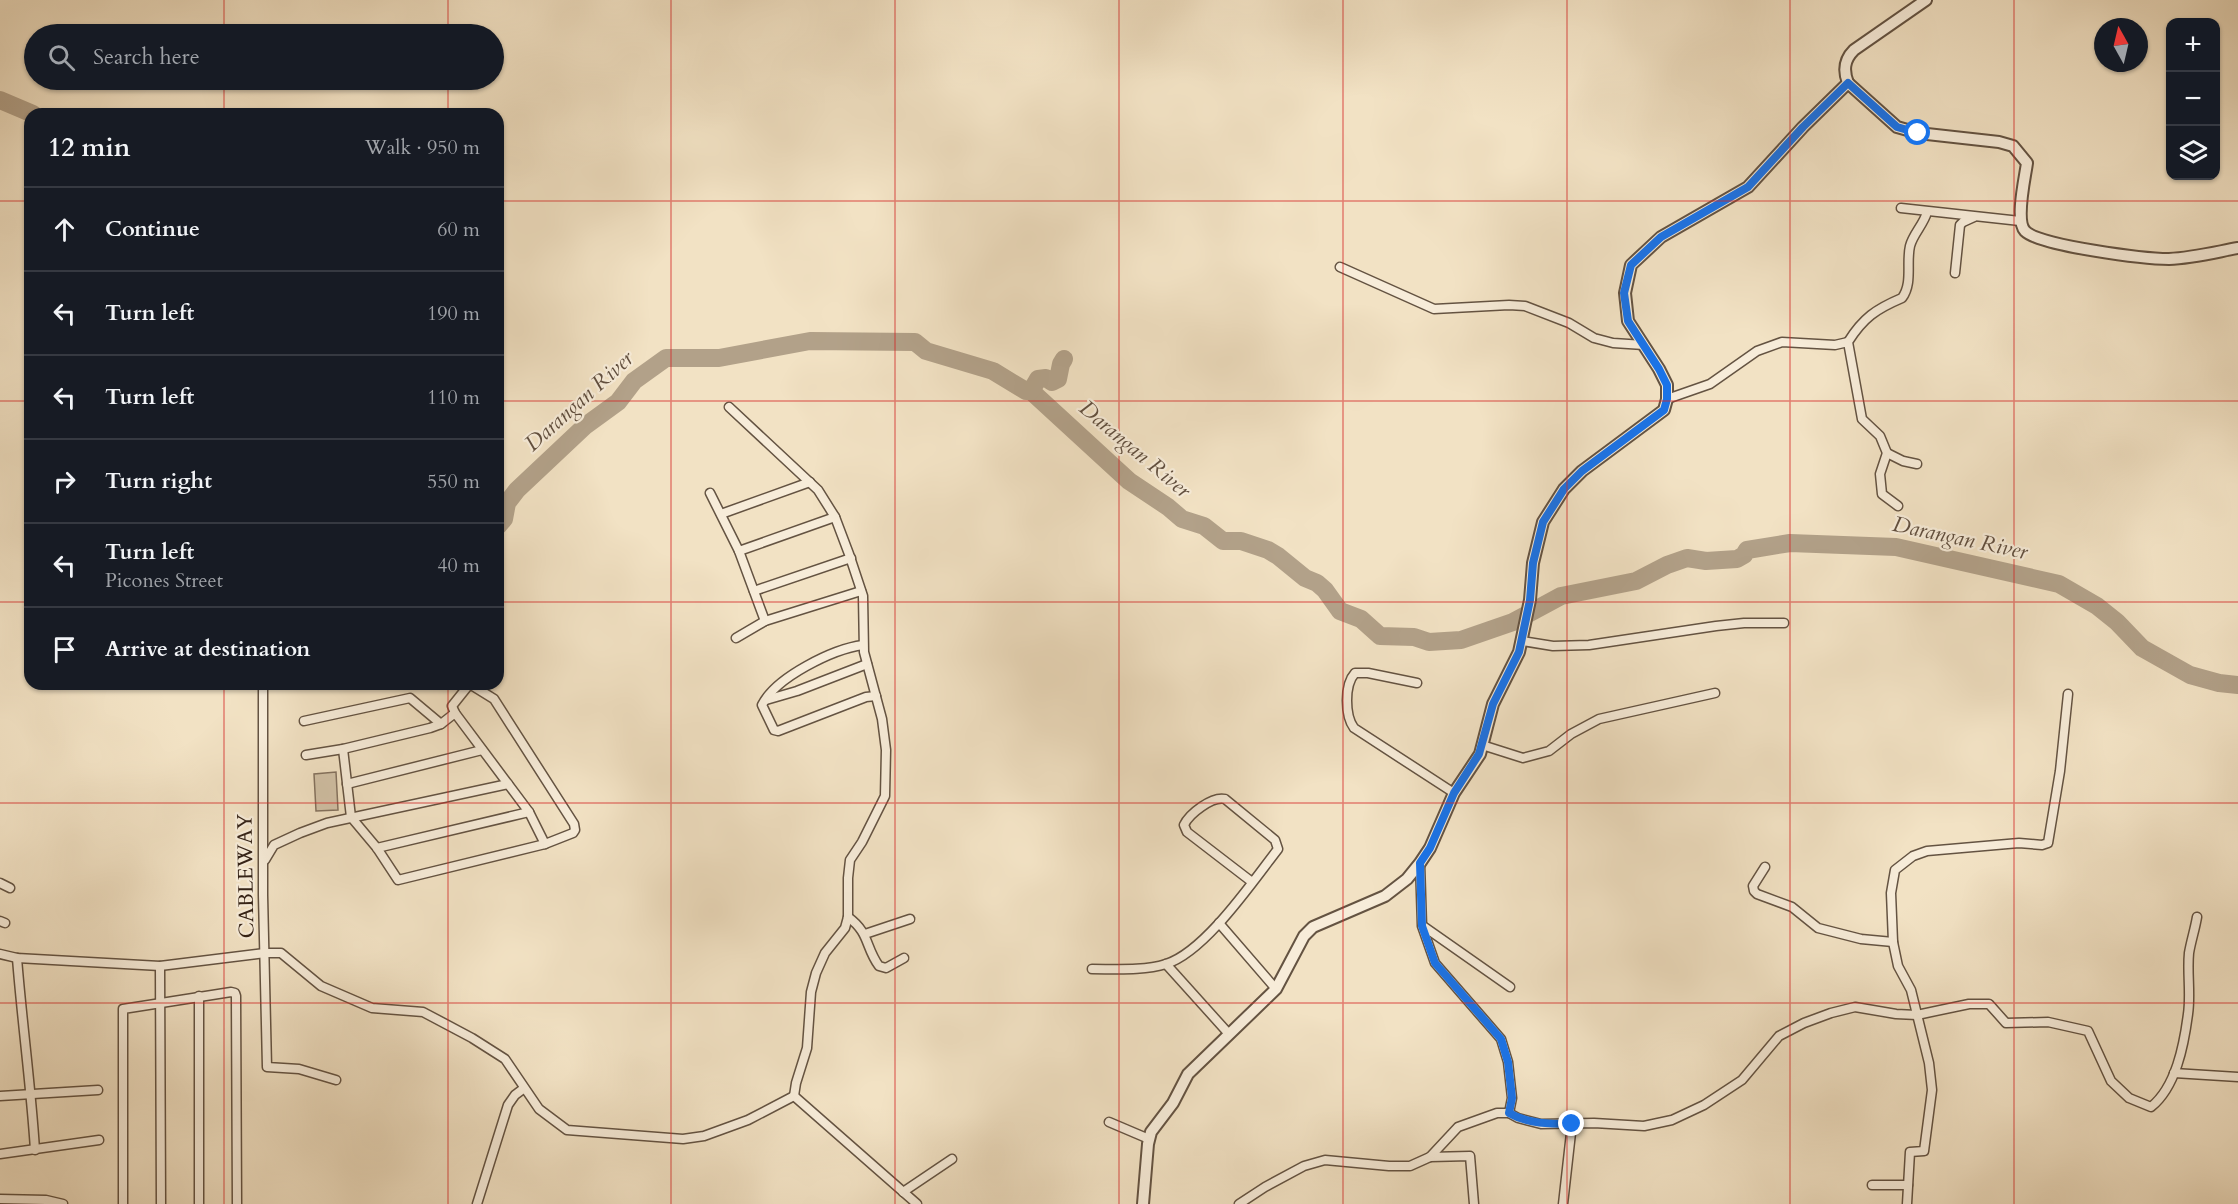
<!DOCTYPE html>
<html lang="en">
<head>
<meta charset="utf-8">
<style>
	body { margin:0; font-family:Cardo,serif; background:#20242c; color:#f1f3f6 }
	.controls { position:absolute; right:18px; top:18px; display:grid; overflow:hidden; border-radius:12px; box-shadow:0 2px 4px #0004 }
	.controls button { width:54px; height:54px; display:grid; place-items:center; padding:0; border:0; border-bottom:2px solid #363941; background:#171b24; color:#f1f3f6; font:30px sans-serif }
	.compass { position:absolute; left:2094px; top:18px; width:54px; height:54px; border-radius:50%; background:#171b24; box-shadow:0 2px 4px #0004; rotate:352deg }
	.stop { position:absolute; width:18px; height:18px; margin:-14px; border:4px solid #1a73e8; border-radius:50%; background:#fff }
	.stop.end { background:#1a73e8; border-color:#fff; box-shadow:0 2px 6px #0008 }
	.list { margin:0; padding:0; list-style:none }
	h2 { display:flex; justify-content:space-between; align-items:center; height:78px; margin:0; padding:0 24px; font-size:26px }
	h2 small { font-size:20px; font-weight:400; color:#9ea1a6 }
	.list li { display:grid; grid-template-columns:39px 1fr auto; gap:18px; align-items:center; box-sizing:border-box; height:84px; padding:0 24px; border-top:2px solid #363941 }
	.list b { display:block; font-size:22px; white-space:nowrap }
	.list p { margin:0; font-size:20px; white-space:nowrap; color:#9ea1a6 }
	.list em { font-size:20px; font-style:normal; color:#9ea1a6 }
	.icon { flex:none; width:33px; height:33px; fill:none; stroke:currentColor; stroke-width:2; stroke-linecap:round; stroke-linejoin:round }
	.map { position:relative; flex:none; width:2238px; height:1204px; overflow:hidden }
	.search { position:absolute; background:#171b24; box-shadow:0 2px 4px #0004; left:24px; top:24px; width:480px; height:66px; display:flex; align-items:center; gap:15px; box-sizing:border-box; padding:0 21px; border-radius:33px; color:#9ea1a6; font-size:22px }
	.panel { position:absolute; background:#171b24; box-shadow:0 2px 4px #0004; left:24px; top:108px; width:480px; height:582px; border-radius:18px }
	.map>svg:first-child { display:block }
	.green { fill:#d2c2a7; stroke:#84725f; stroke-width:1.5 }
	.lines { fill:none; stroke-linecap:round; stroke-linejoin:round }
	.river { stroke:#b2a189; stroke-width:18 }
	.minor-casing { stroke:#645342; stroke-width:11 }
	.tertiary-casing { stroke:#645342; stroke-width:14 }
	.minor { stroke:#f7ecd9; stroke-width:8 }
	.tertiary { stroke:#f7ecd9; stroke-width:10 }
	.route { stroke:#1a73e8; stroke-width:8 }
	.grid { fill:none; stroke:#d62828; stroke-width:1.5; stroke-opacity:0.55 }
	.labels { text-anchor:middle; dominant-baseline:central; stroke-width:4.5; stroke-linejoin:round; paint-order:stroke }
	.street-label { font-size:21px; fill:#352317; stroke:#f7ecd9 }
	.water-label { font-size:22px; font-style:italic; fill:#614f3f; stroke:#f7ecd9 }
</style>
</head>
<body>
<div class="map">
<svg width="2238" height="1204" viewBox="0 0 2238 1204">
	<rect width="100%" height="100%" fill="#f2e2c4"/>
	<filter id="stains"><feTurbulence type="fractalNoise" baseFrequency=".00333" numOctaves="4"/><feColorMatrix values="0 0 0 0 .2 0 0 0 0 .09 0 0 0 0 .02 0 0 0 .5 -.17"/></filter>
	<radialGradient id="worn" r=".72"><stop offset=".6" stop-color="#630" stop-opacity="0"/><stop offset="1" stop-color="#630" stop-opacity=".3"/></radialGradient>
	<polygon class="green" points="336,772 338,810 316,811 314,774"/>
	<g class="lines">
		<g class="river">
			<polyline points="0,100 33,114"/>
			<polyline points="1031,391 1129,481 1168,507 1182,519 1204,526 1223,541 1241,541 1268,550 1278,556 1305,578 1317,583 1325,590 1340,611 1361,619 1380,636 1414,637 1429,642 1461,640 1513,622 1561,596 1636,581 1667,565 1687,558 1706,561 1737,559 1744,555 1747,550 1790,543 1896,547 2059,584 2097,606 2117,622 2142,648 2190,675 2219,683 2238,685"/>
			<polyline points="498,526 504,519 507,503 517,490 585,426 618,402 634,381 666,358 719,358 810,341 915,342 926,351 993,371 1026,391 1031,391 1038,379 1046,378 1052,382 1058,379 1061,364 1064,359"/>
		</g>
		<defs>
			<g id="minor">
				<polyline points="1901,208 2020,221"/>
				<polyline points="1340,267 1434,309 1509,305 1525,306 1569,323 1594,338 1613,343 1644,345"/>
				<polyline points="1955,273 1960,225 1963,222 1974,217"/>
				<polyline points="1667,399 1710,384 1757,351 1782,342 1835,345 1848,342"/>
				<polyline points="729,407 818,490 835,517 849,554 863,596 864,652 882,719 886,750 885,796 862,842 850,860 848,878 848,917 845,928 825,953 816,973 811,992 807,1048 796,1083 794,1096"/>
				<polyline points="1887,453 1903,461 1917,464"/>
				<polyline points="710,493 739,551 765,621"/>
				<path d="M1898 506 1882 494 1880 474 1887 453 1880 436 1862 419 1848 342C1863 318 1876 309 1902 298 1913 283 1906 263 1910 246 1913 234 1924 224 1927 212"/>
				<polyline points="721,514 810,482"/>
				<polyline points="739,551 835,517"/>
				<polyline points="754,591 851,558"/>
				<polyline points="736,638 765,621 861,591"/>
				<polyline points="1522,641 1553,646 1589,645 1716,626 1744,623 1784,623"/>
				<path d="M863 645C833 649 776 677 762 705L774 730 778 731 866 697 876 696"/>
				<path d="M1417 683 1368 673H1355C1344 685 1345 716 1354 728L1454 793"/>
				<polyline points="263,684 263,895 267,1067 299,1069 336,1080"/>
				<polyline points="766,700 797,691 867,664"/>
				<polyline points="304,721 410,698 441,724"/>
				<polyline points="1482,745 1523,758 1549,751 1571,734 1599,719 1715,693"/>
				<polyline points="343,749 351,817 377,848 398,880 545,844 573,833 575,830 574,824 494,699 473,686 468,686 452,706 455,713"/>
				<polyline points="306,755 343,749 430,728 441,724 455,713 529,812 545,844"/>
				<polyline points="347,784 482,750"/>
				<polyline points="377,848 529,812"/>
				<polyline points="265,860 274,845 300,833 327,823 508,784"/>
				<polyline points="1420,863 1422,926 1435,963 1501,1039 1508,1062 1512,1098 1509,1113"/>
				<polyline points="1765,867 1753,886 1754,891 1757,894 1792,907 1818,928 1861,939 1893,942"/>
				<polyline points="0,883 10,888"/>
				<path d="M848 917C870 933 865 947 879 966L886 968 904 958"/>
				<polyline points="0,921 5,923"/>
				<polyline points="1219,923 1276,989"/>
				<polyline points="1423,926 1510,987"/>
				<polyline points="865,934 910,919"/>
				<polyline points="0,954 17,958 160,966 265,953 281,953 321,986 372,1008 423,1012 472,1038 505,1059 539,1109 567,1130 683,1139 704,1136 748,1120 794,1096"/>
				<path d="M17 958C22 1022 31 1086 35 1150"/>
				<polyline points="1166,964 1229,1034"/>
				<polyline points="160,966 161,1204"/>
				<path d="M1092 969C1116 969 1144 971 1166 964 1205 952 1253 881 1278 849L1275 840 1225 799C1212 796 1189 814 1184 825L1187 832 1252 882"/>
				<polyline points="2174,1073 2238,1077"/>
				<polyline points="0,1096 98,1090"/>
				<polyline points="794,1096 917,1204"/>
				<polyline points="1109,1122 1149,1139"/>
				<polyline points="0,1154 99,1140"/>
				<polyline points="1430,1157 1470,1156 1474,1204"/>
				<polyline points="1872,1185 1908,1185"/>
				<polyline points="903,1192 952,1159"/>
				<polyline points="0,1199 46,1200 63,1204"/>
				<polyline points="123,1204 123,1009 231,992 235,993 236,996 237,1204"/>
				<polyline points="199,1204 199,996"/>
				<polyline points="477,1204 508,1105 515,1095 523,1089"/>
				<path d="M1239 1204 1265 1187 1304 1166 1325 1160 1389 1166H1410L1430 1157 1458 1127 1497 1113H1509L1518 1118 1541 1124 1594 1123 1644 1126 1672 1120 1704 1105 1742 1080 1779 1036 1804 1023 1831 1013 1855 1007 1896 1014 1917 1015 1969 1004H1989L2006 1023 2048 1022 2088 1031 2111 1081 2129 1098 2151 1107C2176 1087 2184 1045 2188 1014 2191 994 2187 973 2189 953 2191 941 2195 929 2197 917"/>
				<polyline points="1563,1204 1572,1124"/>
				<polyline points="1907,1204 1910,1152 1924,1151 1932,1090 1929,1063 1911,990 1898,966 1893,942 1891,893 1895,870 1913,856 1927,851 2019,843 2042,845 2048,843 2060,771 2068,694"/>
			</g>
			<g id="tertiary">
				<path d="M1848 83 1897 127 1918 133 1999 142 2013 146 2027 163C2025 178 2015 220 2025 231 2040 246 2146 259 2169 259 2192 258 2216 252 2238 248"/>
				<path d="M1848 83C1843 70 1844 60 1854 50L1926 0"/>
				<polyline points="1143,1204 1148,1144 1151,1132 1173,1103 1188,1074 1276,989 1304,936 1313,927 1385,896 1407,879 1420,863 1430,848 1454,793 1480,754 1493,704 1519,652 1530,600 1533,563 1543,522 1564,489 1582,471 1664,410 1667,399 1667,385 1659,369 1628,321 1625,293 1631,265 1661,237 1748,187 1803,127 1848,83"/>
			</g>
		</defs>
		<use href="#minor" class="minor-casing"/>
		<use href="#tertiary" class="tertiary-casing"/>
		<use href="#minor" class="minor"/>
		<use href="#tertiary" class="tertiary"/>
	</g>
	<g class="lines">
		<path class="route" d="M1572 1124C1550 1124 1528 1124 1509 1113L1512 1098 1508 1062 1501 1039 1435 963 1422 926 1420 863 1430 848 1454 793 1479 754 1493 704 1519 652 1530 600 1533 563 1543 522 1564 489 1582 471 1664 410 1667 399V385L1659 369 1628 321 1624 293 1631 265 1661 237 1748 187 1803 127 1848 83 1897 127 1918 133"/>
	</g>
	<path class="grid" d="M224 0V34M448 0V34M671 0V1204M895 0V1204M1119 0V1204M1343 0V1204M1567 0V1204M1790 0V1204M2014 0V1204M224 80V114M448 80V114M0 201H30M498 201H2238M0 401H30M498 401H2238M0 602H30M498 602H2238M224 684V1204M448 684V1204M0 803H2238M0 1003H2238"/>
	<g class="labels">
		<g class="street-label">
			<text transform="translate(246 876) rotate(-91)">CABLEWAY</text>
		</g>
		<g class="water-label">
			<text transform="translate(579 401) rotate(-42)">Darangan River</text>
			<text transform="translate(1135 449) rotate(40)">Darangan River</text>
			<text transform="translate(1960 538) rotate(12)">Darangan River</text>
		</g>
	</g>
	<rect width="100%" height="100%" filter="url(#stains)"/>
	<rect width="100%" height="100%" fill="url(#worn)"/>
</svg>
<div class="controls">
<button>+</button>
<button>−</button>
<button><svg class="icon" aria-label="layers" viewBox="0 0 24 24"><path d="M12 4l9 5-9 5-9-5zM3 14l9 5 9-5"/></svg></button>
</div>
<svg class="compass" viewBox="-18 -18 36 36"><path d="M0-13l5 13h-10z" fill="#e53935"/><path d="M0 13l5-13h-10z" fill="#9ea1a6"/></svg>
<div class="stop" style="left:1918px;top:133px"></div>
<div class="stop end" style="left:1572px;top:1124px"></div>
<div class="search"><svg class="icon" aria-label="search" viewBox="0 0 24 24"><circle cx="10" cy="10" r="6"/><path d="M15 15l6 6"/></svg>Search here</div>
<section class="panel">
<h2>12 min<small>Walk · 950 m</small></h2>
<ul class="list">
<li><svg class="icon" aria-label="ahead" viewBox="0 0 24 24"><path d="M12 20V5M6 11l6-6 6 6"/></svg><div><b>Continue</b></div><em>60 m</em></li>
<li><svg class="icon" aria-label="left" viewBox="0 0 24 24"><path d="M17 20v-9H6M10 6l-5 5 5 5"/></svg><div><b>Turn left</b></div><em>190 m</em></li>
<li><svg class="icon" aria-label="left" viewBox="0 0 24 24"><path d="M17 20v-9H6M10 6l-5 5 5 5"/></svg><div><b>Turn left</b></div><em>110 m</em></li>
<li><svg class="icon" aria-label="right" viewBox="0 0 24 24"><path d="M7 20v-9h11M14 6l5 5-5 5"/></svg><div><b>Turn right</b></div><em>550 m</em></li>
<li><svg class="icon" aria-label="left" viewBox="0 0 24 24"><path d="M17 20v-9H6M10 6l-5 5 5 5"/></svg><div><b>Turn left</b><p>Picones Street</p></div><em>40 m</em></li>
<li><svg class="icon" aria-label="arrive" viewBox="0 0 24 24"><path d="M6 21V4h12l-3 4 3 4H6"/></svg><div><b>Arrive at destination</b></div></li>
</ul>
</section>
</div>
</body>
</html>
